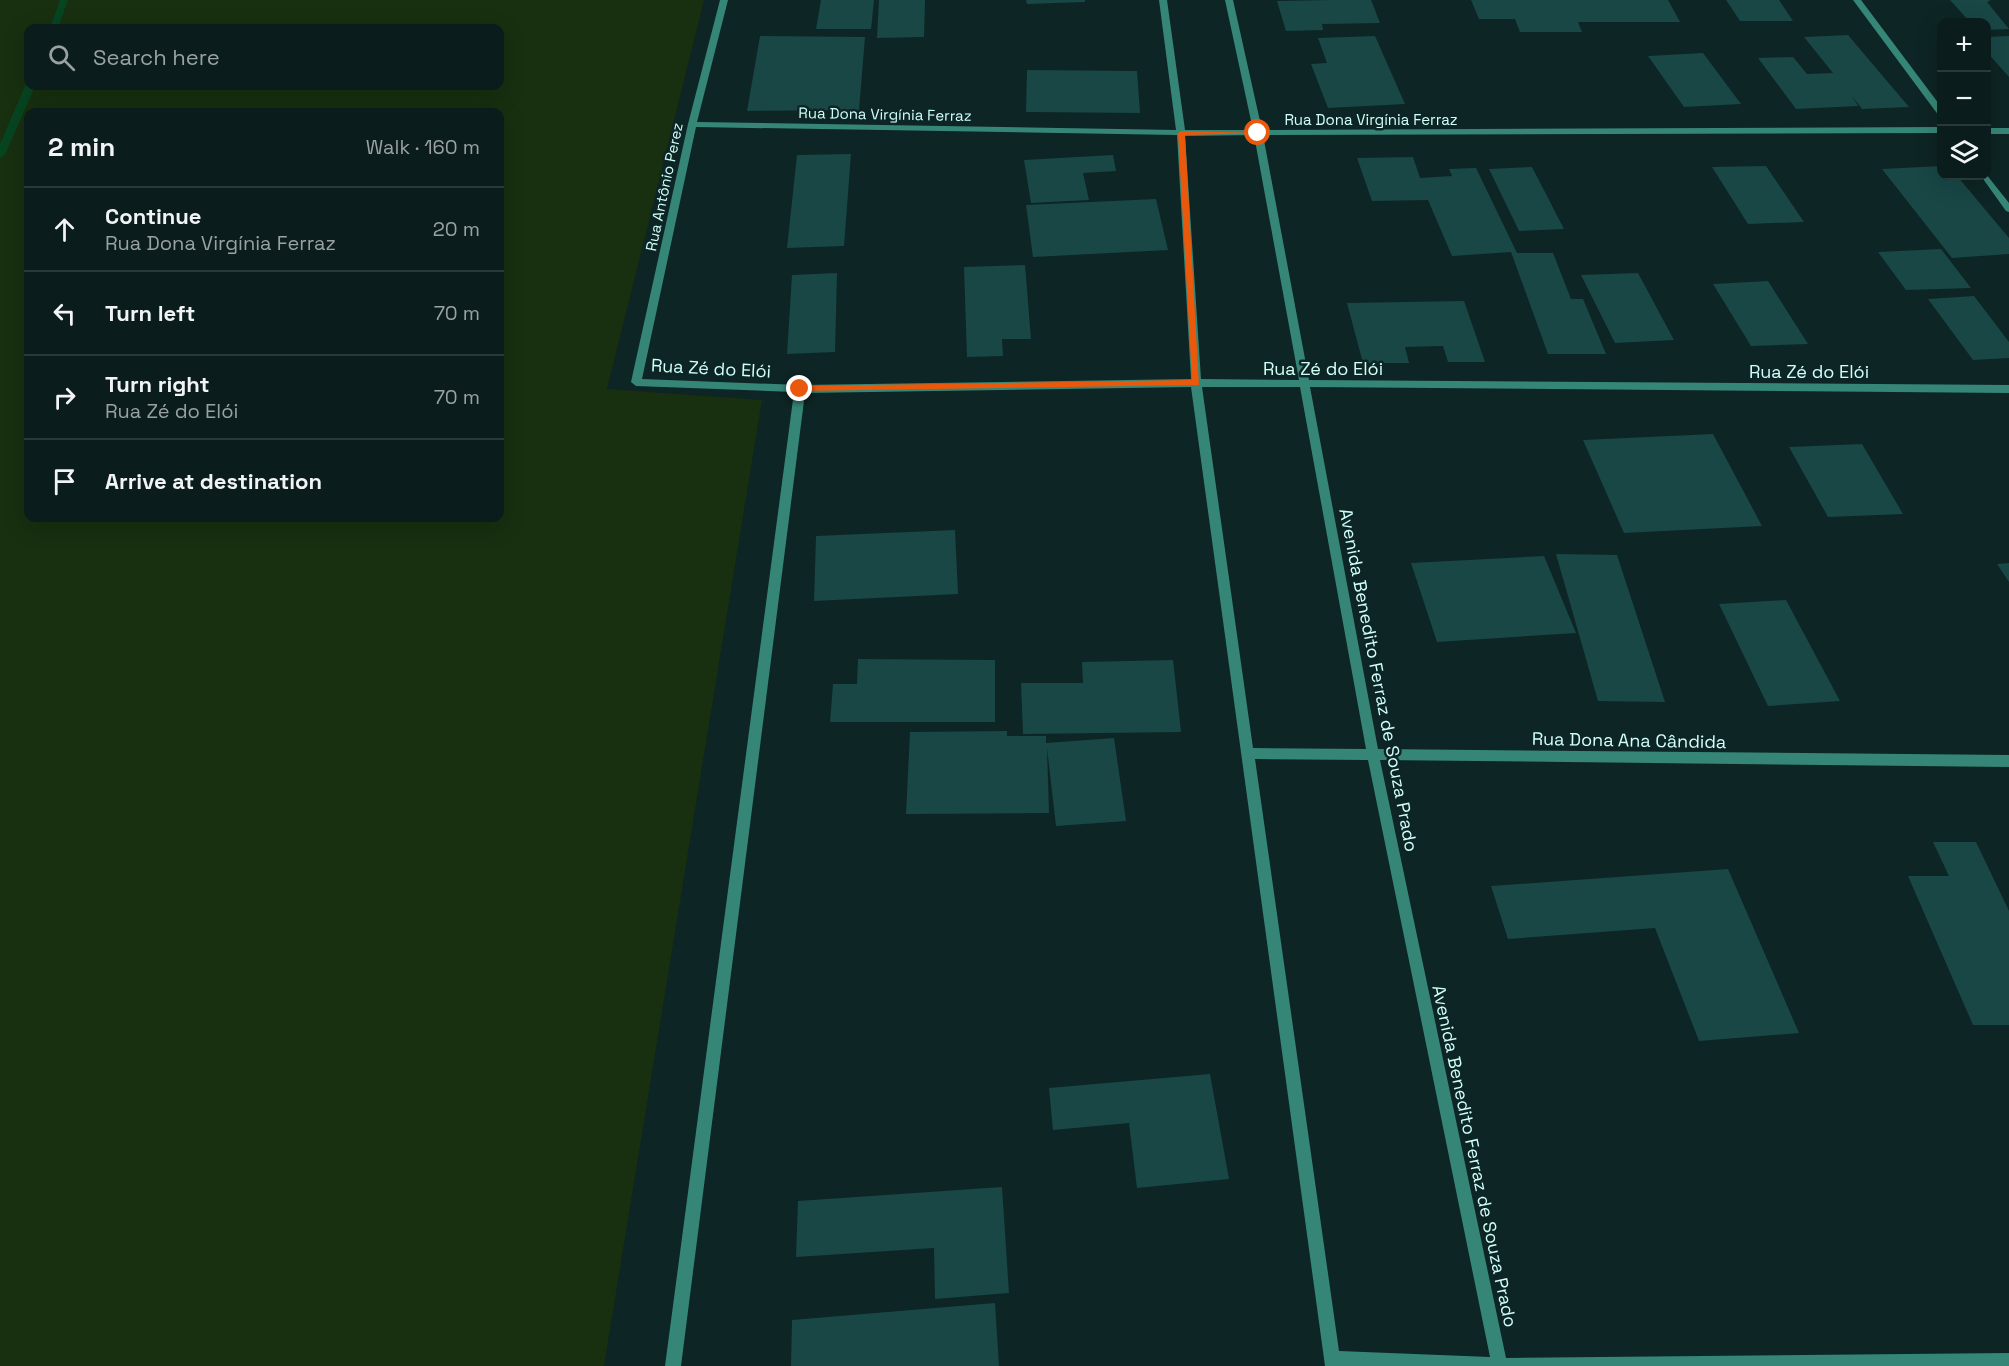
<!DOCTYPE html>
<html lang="en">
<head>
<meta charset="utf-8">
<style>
	body { margin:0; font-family:"Space Grotesk",sans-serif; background:#132524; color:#f1f3f6 }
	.controls { position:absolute; right:18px; top:18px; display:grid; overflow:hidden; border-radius:12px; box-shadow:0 6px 24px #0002 }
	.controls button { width:54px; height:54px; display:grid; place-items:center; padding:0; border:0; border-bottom:2px solid #2a3a3a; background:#0a1c1b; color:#f1f3f6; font:30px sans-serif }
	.stop { position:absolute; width:18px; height:18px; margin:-14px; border:4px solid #ea580c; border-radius:50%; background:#fff }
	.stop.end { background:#ea580c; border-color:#fff; box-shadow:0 2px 6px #0008 }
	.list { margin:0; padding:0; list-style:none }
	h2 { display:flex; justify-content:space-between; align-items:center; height:78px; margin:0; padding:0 24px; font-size:26px }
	h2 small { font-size:20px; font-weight:400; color:#99a1a3 }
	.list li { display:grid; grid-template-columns:39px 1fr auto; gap:18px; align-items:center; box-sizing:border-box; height:84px; padding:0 24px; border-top:2px solid #2a3a3a }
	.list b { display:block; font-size:22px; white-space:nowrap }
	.list p { margin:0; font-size:20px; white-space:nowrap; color:#99a1a3 }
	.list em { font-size:20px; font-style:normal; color:#99a1a3 }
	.icon { flex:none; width:33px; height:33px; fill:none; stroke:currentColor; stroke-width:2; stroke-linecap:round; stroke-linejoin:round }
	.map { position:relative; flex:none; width:2009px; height:1366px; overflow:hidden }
	.search { position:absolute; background:#0a1c1b; box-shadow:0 6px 24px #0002; left:24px; top:24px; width:480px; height:66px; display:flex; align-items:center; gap:15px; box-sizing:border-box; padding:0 21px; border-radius:12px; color:#99a1a3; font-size:22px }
	.panel { position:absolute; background:#0a1c1b; box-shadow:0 6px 24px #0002; left:24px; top:108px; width:480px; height:414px; border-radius:12px }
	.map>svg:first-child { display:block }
	.green { fill:#182f10; fill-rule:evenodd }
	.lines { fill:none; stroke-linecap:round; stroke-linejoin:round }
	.stream { fill:#074420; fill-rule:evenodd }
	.building { fill:#184746 }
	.minor { fill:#368677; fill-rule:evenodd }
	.route { fill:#ea580c }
	.labels { text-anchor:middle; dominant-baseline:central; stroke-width:5; stroke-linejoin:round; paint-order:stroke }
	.far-street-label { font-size:15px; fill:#d1fffa; stroke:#0d2524 }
	.street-label { font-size:18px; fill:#d1fffa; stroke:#0d2524 }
</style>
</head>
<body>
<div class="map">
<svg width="2009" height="1366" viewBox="0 0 2009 1366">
	<rect width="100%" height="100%" fill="#0d2524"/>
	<path class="green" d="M0 0H704L607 389 762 400 604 1366H0ZM500 28V86H28V28ZM500 112V518H28V112Z"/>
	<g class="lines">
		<g class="stream">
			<polygon points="60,0 68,0 58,28 50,28"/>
			<polygon points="28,84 28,86 35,86 5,155 0,158 0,144 25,86"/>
		</g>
	</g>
	<g class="building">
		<polygon points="821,0 874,0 871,29 816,29"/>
		<polygon points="879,0 925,0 924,37 877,38"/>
		<polygon points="1026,0 1085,0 1085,2 1027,4"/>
		<polygon points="1331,0 1371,0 1380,23 1322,24 1323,30 1286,31 1277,1"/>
		<polygon points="1471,0 1668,0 1680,22 1578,22 1582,32 1520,32 1515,19 1479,19"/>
		<polygon points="1726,0 1779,0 1793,21 1740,21"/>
		<polygon points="1950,0 1991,0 1987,2 2009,29 1986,30 1986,22 1970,22"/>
		<polygon points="1848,35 1909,107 1862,109 1852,96 1858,106 1796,109 1758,58 1793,57 1807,74 1833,73 1804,37"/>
		<polygon points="760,36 865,37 859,110 747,111"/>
		<polygon points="1375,36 1405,104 1328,108 1311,64 1327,63 1318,38"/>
		<polygon points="2009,36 2009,77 1986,51 1986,37"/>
		<polygon points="1703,53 1741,104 1684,107 1648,56"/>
		<polygon points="1027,70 1137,71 1140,113 1026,112"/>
		<polygon points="851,154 844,246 787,248 797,155"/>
		<polygon points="1113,155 1116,171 1083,173 1089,200 1031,203 1024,160"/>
		<polygon points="1413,157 1420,178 1452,176 1449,169 1476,168 1517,253 1553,253 1571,299 1583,299 1606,354 1548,354 1511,252 1452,256 1428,200 1372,201 1357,158"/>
		<polygon points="1766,166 1804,222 1748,224 1712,167"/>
		<polygon points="1942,166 1942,176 1957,176 2009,238 2009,254 1952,258 1882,169"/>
		<polygon points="1532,167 1564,229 1519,231 1489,169"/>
		<polygon points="1156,199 1168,250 1033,257 1026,205"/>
		<polygon points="1941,249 1971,288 1906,290 1878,252"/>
		<polygon points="1025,265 1031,339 1002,339 1003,356 967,357 964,267"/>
		<polygon points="837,273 835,352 787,354 792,275"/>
		<polygon points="1638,273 1674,340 1615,343 1581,275"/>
		<polygon points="1768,281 1808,344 1751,346 1713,284"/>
		<polygon points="1974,296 2009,342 2009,358 1973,360 1928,299"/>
		<polygon points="1464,301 1485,362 1448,362 1443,346 1405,347 1409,363 1363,363 1347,303"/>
		<polygon points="1713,434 1762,526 1624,533 1583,440"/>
		<polygon points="1862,444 1903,514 1828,517 1789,447"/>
		<polygon points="955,530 958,594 814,601 816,536"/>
		<polygon points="1556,554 1617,555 1665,702 1598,701"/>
		<polygon points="1544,556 1576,633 1437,642 1411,563"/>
		<polygon points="2009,563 2009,582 1997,564"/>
		<polygon points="1786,600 1840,701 1768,706 1719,604"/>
		<polygon points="858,659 995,660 995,722 830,722 833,684 857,684"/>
		<polygon points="1173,660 1181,732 1023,734 1021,683 1083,683 1082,662"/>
		<polygon points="1007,731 1007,736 1046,736 1046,743 1114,738 1126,821 1056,826 1047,748 1049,813 906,814 910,732"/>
		<polygon points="1933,842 1976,842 2009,911 2009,1025 1973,1025 1908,876 1949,876"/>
		<polygon points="1728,869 1799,1033 1699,1041 1655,928 1508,939 1491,886"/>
		<polygon points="1210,1074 1229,1179 1137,1188 1129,1123 1053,1130 1049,1088"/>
		<polygon points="1002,1187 1009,1293 935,1299 934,1248 796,1257 798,1201"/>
		<polygon points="995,1303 999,1366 791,1366 792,1320"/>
	</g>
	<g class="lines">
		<g class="minor">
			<path d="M720 0H728L697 122 1176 130 1159 0H1167L1185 130H1253L1225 0H1233L1262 130 1942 127V133L1263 135 1309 380 2009 385V393L1310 387 1378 749 2009 755V767L1380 760 1506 1358 2009 1353V1366H1325L1191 387 805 393 681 1366H665L794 392 636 386 631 382 688 124ZM696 127 1177 135 1191 379 800 385 642 379ZM1254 135 1299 380 1201 379 1185 136ZM1202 387H1300L1366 749 1253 748ZM1255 759 1368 760 1490 1357 1339 1351Z"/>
			<polygon points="1853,0 1861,0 1942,108 1942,116 1939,116"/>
			<rect x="1986" y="128" width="23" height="6"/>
			<polygon points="1986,174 2009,203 2009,212 2006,211 1981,176 1986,176"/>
		</g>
	</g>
	<polygon class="route" points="1181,131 1262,133 1185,135 1199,385 797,391 800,386 1192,380 1178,133"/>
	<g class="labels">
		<g class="far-street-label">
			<text transform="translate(885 114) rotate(1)">Rua Dona Virgínia Ferraz</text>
			<text x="1371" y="119">Rua Dona Virgínia Ferraz</text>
			<text transform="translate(664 187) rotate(-78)">Rua Antônio Perez</text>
		</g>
		<g class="street-label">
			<text transform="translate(711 368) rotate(3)">Rua Zé do Elói</text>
			<text x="1323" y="368">Rua Zé do Elói</text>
			<text x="1809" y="371">Rua Zé do Elói</text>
			<text transform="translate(1379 680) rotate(79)">Avenida Benedito Ferraz de Souza Prado</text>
			<text transform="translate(1629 740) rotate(1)">Rua Dona Ana Cândida</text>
			<text transform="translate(1475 1156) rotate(78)">Avenida Benedito Ferraz de Souza Prado</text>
		</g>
	</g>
</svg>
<div class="controls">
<button>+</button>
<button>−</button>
<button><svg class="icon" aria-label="layers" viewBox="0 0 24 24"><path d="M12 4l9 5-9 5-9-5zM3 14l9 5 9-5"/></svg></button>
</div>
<div class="stop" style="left:1258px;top:133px"></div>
<div class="stop end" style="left:800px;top:389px"></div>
<div class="search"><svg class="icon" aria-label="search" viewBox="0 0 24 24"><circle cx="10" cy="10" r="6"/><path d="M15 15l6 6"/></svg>Search here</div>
<section class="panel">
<h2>2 min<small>Walk · 160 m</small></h2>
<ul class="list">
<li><svg class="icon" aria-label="ahead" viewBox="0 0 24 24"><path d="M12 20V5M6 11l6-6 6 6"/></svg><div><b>Continue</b><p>Rua Dona Virgínia Ferraz</p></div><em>20 m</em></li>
<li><svg class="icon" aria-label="left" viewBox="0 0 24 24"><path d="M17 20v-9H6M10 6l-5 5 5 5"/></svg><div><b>Turn left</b></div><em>70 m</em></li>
<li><svg class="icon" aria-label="right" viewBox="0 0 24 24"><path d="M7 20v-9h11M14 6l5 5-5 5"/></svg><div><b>Turn right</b><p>Rua Zé do Elói</p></div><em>70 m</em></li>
<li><svg class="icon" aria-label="arrive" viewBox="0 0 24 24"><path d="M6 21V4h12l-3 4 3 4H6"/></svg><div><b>Arrive at destination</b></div></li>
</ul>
</section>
</div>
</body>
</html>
